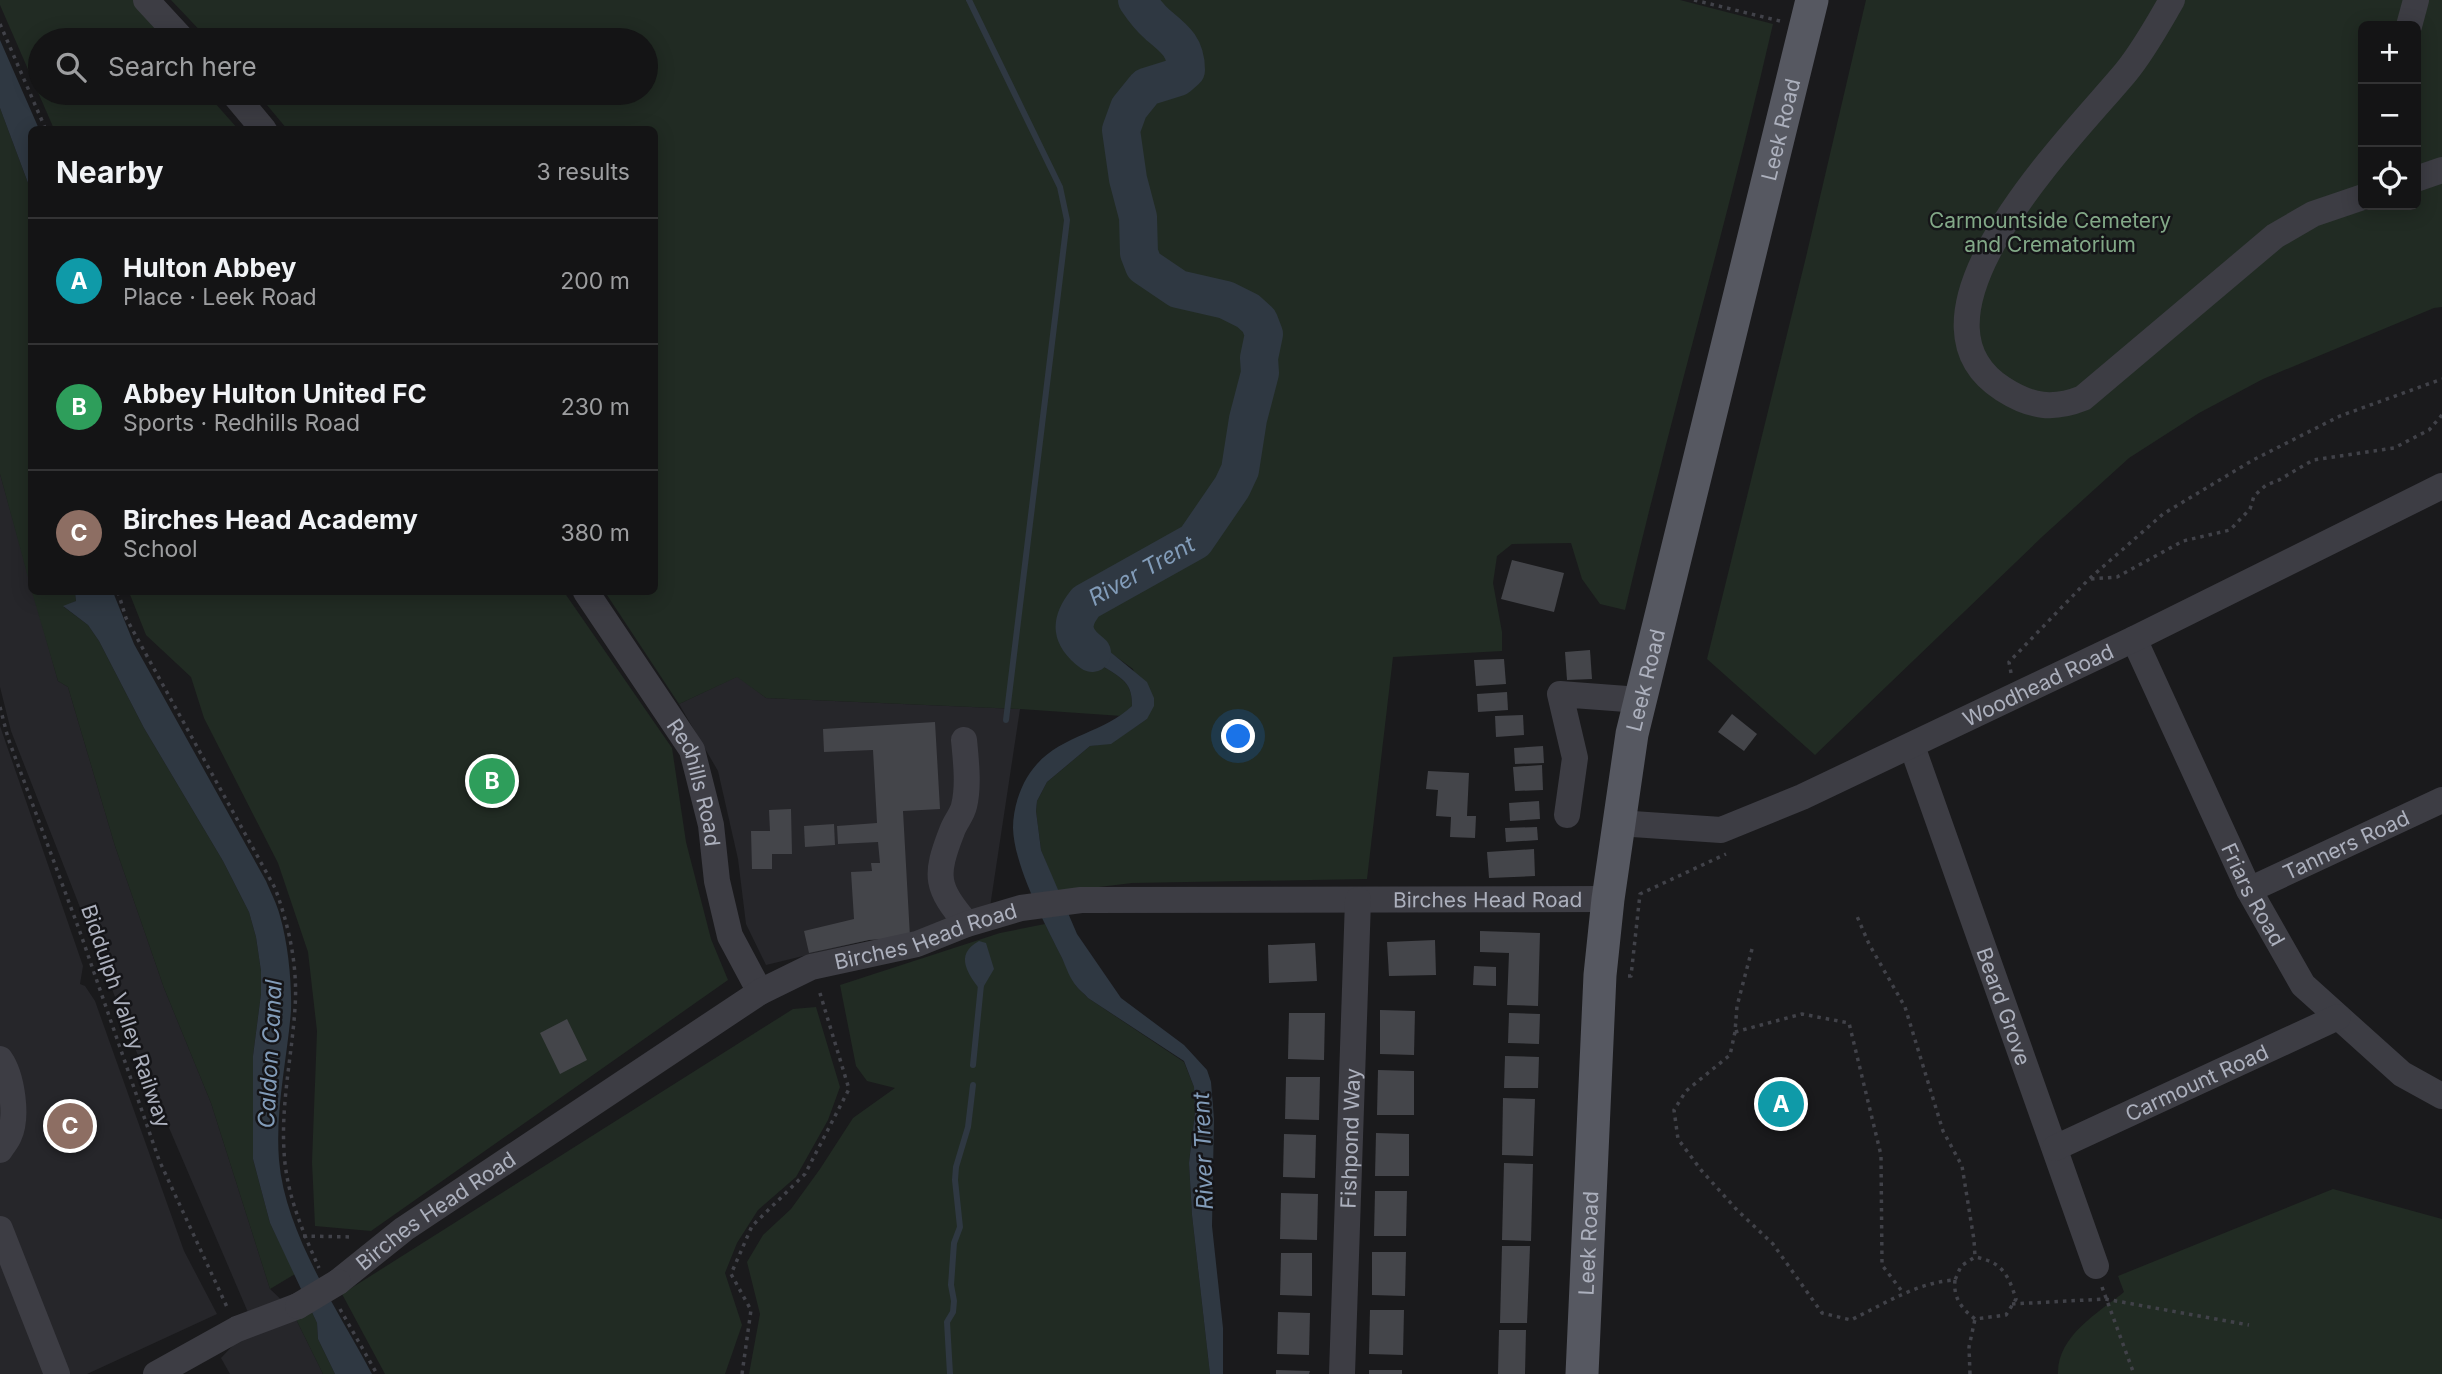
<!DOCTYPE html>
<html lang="en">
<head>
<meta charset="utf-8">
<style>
	body { margin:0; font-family:Inter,sans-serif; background:#212122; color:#f1f3f6 }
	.controls { position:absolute; right:21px; top:21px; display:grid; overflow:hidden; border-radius:10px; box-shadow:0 4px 18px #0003 }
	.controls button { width:63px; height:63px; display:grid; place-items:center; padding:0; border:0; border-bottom:2px solid #333334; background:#141415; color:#f1f3f6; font:35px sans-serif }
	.you { position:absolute; left:1239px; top:737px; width:24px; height:24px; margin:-18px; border:5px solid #fff; border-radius:50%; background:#1a73e8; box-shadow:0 0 0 10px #1a73e833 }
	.badge { display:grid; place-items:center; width:46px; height:46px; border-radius:50%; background:#2563eb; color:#fff; font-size:23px; font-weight:700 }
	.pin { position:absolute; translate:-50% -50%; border:4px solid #fff; box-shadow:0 2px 7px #0006 }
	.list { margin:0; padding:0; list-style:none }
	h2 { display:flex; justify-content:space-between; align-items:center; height:91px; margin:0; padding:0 28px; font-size:30px }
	h2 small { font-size:23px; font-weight:400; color:#9d9ea0 }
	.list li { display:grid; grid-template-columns:46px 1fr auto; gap:21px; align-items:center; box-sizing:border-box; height:126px; padding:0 28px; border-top:2px solid #333334 }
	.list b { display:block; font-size:26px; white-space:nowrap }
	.list p { margin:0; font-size:23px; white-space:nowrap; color:#9d9ea0 }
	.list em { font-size:23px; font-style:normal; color:#9d9ea0 }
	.icon { flex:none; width:38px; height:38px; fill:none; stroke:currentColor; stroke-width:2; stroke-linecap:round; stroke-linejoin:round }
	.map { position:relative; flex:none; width:2442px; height:1374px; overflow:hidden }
	.search { position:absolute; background:#141415; box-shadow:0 4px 18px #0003; left:28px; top:28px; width:630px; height:77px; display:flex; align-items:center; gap:18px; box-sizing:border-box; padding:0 24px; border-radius:38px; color:#9d9ea0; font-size:26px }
	.panel { position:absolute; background:#141415; box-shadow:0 4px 18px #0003; left:28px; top:126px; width:630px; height:469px; border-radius:10px }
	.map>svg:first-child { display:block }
	.built { fill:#26262a }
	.green { fill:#212b23; fill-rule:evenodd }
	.water { fill:#2f3842 }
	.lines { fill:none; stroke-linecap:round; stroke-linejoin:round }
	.stream { stroke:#2f3842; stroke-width:6 }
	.river { stroke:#2f3842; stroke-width:38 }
	.building { fill:#44454a }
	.path { stroke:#414249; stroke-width:3.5; stroke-dasharray:3.5 5; stroke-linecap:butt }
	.minor { stroke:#3d3d44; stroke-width:26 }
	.major { stroke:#565861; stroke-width:33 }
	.minor-bridge { stroke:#3d3d44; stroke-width:26 }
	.labels { text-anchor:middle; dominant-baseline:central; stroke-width:5; stroke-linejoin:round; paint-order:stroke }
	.street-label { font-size:21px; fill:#acb0bd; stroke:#151518 }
	.park-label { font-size:21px; fill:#82a887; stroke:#151518 }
	.water-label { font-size:23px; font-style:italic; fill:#829cb9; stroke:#151518 }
</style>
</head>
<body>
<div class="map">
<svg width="2442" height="1374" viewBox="0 0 2442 1374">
	<rect width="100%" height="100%" fill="#1a1a1c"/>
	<g class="built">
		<polygon points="0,474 58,681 68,687 115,846 164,988 211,1103 270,1289 291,1309 323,1374 230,1374 221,1358 253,1324 137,1053 11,731 0,687"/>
		<polygon points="738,676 766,698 1020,709 990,907 910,937 869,940 766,965 746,924 738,859 718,771 679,704"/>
		<polygon points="0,726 83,966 80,984 85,986 95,1001 184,1251 217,1314 87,1374 0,1374"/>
	</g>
	<g class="green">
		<polygon points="0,0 135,0 165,40 40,40 40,93 206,93 238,129 54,129 0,5"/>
		<path d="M171 0H1680L1773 24C1728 220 1671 414 1625 610L1600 604 1582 579 1571 543 1512 544 1497 556 1493 583 1502 632V651L1393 657 1367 879 1132 883 1058 892 1041 850 1036 811 1037 801 1047 782 1090 746 1111 743 1147 719 1133 669 1097 643 1086 632 1084 621 1090 611 1067 606C1042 644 1105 662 1124 681 1131 688 1132 697 1132 706L1122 716 1020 709 766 698 737 677 679 704 605 592H654V130L287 129 257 93H646V40H209Z"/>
		<path d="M1866 0H2442V307L2434 308 2263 379 2199 413 2129 458 2043 536 1815 755 1707 659 1806 257ZM2363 26H2416V205H2363Z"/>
		<polygon points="0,108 31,191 31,588 0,474"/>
		<polygon points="32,592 75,592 76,601 64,607 88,625 99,641 144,728 223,861 249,912 256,937 261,971 261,994 253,1056 253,1159 270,1223 295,1274 270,1289 211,1103 164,988 115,846 68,687 58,681"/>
		<polygon points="129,592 564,592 672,748 686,842 711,939 728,980 371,1231 315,1226 312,1162 317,1031 308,952 278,863 204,718 191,677 146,635"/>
		<polygon points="1045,924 1076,986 1088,998 1184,1062 1194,1087 1195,1112 1189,1163 1192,1215 1210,1374 749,1374 760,1314 747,1262 763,1235 791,1209 820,1169 853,1118 895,1088 867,1081 856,1066 840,985 1000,933"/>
		<polygon points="816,1007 840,1087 828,1120 796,1177 758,1210 737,1243 725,1273 742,1325 725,1374 385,1374 342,1294 793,1009"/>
		<path d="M2333 1189 2442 1219V1374H2058C2057 1336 2098 1313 2124 1292L2118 1276Z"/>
		<polygon points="310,1308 317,1323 318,1339 335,1374 323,1374 295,1317"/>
	</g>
	<g class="water">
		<polygon points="0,40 39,129 32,130 31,191 0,108"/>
		<path d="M75 592H113L134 644 266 881C271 893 277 904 280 916 288 943 292 983 291 1011 287 1060 275 1110 279 1160 285 1233 338 1310 372 1374H335L318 1339 317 1323 310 1308 270 1223 253 1159V1056L261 994V971L256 937 249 912 223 861 144 728 99 641 88 625 63 606 76 601Z"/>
		<path d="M1067 606 1091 611 1084 621 1086 632 1147 682 1154 698V706L1147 719 1111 744 1090 746 1047 782 1037 801 1036 811 1041 850 1077 934 1121 998 1184 1045 1207 1070 1211 1082 1214 1119 1212 1226 1223 1328V1374H1210L1192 1215 1189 1163 1195 1112 1194 1087 1184 1061 1088 998C1085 994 1080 991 1077 987 1070 979 1066 967 1062 958 1045 924 1014 866 1013 828 1013 806 1022 780 1037 764 1063 735 1105 732 1132 706 1132 697 1131 688 1124 681 1105 662 1041 644 1067 606Z"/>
		<path d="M979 941 986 943 994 969 981 991C969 975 953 955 979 941Z"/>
	</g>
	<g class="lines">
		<g class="stream">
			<polyline points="969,0 1060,187 1067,220 1006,720"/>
			<polyline points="973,1065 981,985"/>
			<polyline points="950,1374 947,1322 953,1312 954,1301 951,1285 954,1243 960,1227 955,1180 956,1167 968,1127 973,1085"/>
		</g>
		<path class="river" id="s1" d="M1092 653C1071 637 1069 623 1086 602L1195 541 1232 487 1240 470 1248 419 1260 373 1259 358 1264 334 1259 321 1248 311 1226 300 1178 289 1144 266 1139 253 1138 217 1128 179 1121 130 1129 108 1146 87 1178 77 1186 70C1186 47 1175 39 1158 25 1150 18 1143 9 1137 0"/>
	</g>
	<g class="building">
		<polygon points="1512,560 1564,573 1554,612 1501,599"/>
		<polygon points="1590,650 1592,679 1567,680 1565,652"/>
		<polygon points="1504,659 1506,684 1476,686 1474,660"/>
		<polygon points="1507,692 1508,710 1478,712 1477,694"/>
		<polygon points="1732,714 1757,734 1744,751 1718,732"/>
		<polygon points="1523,715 1524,735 1496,737 1495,716"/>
		<polygon points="935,722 940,809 903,811 910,937 869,940 809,953 804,931 854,919 851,872 872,871 871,863 880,863 878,842 838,844 837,826 877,823 873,750 824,752 823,729"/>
		<polygon points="1543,746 1544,763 1515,764 1514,748"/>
		<polygon points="1542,765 1543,790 1515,791 1513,767"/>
		<polygon points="1428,771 1469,773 1467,816 1476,816 1475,838 1450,837 1451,817 1436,816 1438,790 1426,789"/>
		<polygon points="1539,801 1540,819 1510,821 1509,803"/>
		<polygon points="791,809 792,854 772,854 772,869 752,869 751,831 770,831 769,810"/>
		<polygon points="834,824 835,845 805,847 804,826"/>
		<polygon points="1537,827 1538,840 1506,842 1505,828"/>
		<polygon points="1534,849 1535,876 1489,878 1487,852"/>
		<polygon points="1480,931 1540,933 1538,1006 1507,1005 1509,953 1480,952"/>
		<polygon points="1435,940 1436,975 1389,976 1387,942"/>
		<polygon points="1315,943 1317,981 1269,983 1268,945"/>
		<polygon points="1474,966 1496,967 1496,986 1473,985"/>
		<polygon points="1380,1010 1415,1011 1414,1055 1380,1054"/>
		<polygon points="1289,1013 1325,1013 1324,1060 1288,1059"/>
		<polygon points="1509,1013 1540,1014 1539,1044 1508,1043"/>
		<polygon points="567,1019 587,1060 560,1074 540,1033"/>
		<polygon points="1505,1056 1539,1057 1538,1088 1504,1088"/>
		<polygon points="1378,1070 1414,1071 1414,1115 1377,1115"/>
		<polygon points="1286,1077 1320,1077 1319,1120 1285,1119"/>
		<polygon points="1503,1098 1535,1099 1533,1156 1502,1155"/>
		<polygon points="1376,1133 1409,1134 1409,1176 1375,1176"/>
		<polygon points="1284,1134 1316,1135 1315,1178 1283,1177"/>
		<polygon points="1504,1163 1533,1164 1531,1241 1502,1240"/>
		<polygon points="1375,1191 1407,1191 1406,1236 1374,1236"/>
		<polygon points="1281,1193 1318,1194 1317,1240 1280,1239"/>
		<polygon points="1502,1246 1530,1246 1527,1323 1500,1323"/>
		<polygon points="1372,1252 1406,1252 1405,1296 1372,1295"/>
		<polygon points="1281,1253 1312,1253 1312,1296 1280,1295"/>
		<polygon points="1370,1310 1404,1310 1403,1355 1369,1354"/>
		<polygon points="1278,1312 1310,1313 1309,1355 1277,1354"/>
		<polygon points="1499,1330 1526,1330 1525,1374 1498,1374"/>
		<polygon points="1276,1370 1310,1371 1309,1374 1276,1374"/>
		<rect x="1369" y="1370" width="33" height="4"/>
	</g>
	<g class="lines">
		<g class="path">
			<polyline points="1694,0 1780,21"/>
			<polyline points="0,24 46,130"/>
			<polyline points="2091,579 2117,577 2183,541 2230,530 2250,509 2254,496 2266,485 2279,480 2313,460 2394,448 2429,430 2442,415"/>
			<path d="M118 592 126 618 275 888C289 926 298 966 295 1008 292 1055 281 1103 284 1151 286 1193 302 1230 319 1268"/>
			<polyline points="2011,673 2009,662 2089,579 2163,514 2253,460 2340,416 2442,379"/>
			<polyline points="0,707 8,738 80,932 159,1160 227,1307"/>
			<path d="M1752 949 1737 1006 1735 1032 1730 1055 1686 1091 1674 1110 1678 1139 1701 1170 1737 1210 1773 1244 1822 1313 1851 1320C1884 1304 1918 1282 1955 1280L1961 1266 1975 1257 1974 1240 1962 1166 1943 1131 1905 1007 1869 944 1856 914"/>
			<polyline points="1628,976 1631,976 1640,894 1726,854"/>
			<polyline points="1735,1032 1802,1014 1849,1023 1881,1155 1882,1265 1904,1294"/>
			<polyline points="303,1236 354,1237"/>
			<path d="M1955 1280C1953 1298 1962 1309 1975 1319L2006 1315 2016 1299C2008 1274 2002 1262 1975 1257"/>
			<polyline points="2102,1287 2134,1374"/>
			<polyline points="2012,1304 2105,1299 2249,1325"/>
			<polyline points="340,1309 377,1374"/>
			<polyline points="742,1374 751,1310 731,1274 752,1226 805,1174 849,1089 819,990"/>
			<polyline points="1970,1374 1969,1347 1975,1319"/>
		</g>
		<g class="minor">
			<polyline points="146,0 183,40"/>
			<path d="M2172 0C2158 24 2144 50 2126 72 2075 134 1889 316 2003 389 2031 407 2053 410 2083 398L2275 236 2313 214 2363 197"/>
			<polyline points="2409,26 2416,0"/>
			<polyline points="233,93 264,130"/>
			<polyline points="2416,179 2442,170"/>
			<path id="s2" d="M586 592 692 750 711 825 717 881 730 936 760 992"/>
			<path id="s3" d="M2134 639 2249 890 2303 985 2402 1074 2442 1096"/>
			<path d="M964 740C966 761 969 786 964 806 962 815 955 822 952 831 934 877 936 887 967 924"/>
			<path id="s4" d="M1912 746 2096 1266"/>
			<polyline points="1567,815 1575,758 1560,694 1640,700"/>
			<path id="s5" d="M1618 823 1721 830 1802 797 2134 639 2442 486"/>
			<path id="s6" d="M2249 890 2442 800"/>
			<path d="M0 1059C12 1076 18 1117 9 1136 7 1141 3 1145 0 1150"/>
			<path id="s7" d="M2055 1148 2338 1017"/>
			<polyline points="0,1229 57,1374"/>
			<path id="s8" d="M338 1282 404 1229 760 992 811 967 917 944 967 924 1021 908 1081 900 1608 899"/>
			<polyline points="156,1374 237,1329 298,1306"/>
			<path id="s9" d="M1342 1374 1358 900"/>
		</g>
		<path class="major" id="s10" d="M1582 1374 1600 975 1608 899 1632 734 1812 0"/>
		<polyline class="minor-bridge" points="298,1306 338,1282"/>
	</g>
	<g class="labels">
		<g class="street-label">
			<text stroke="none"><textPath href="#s10" startOffset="1265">Leek Road</textPath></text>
			<text stroke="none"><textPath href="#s10" startOffset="698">Leek Road</textPath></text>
			<text stroke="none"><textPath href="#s5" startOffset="452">Woodhead Road</textPath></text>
			<text stroke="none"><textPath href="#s2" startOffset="222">Redhills Road</textPath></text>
			<text stroke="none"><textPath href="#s6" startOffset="107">Tanners Road</textPath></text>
			<text stroke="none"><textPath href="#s3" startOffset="282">Friars Road</textPath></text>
			<text stroke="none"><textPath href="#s8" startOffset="1255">Birches Head Road</textPath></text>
			<text stroke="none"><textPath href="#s8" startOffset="688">Birches Head Road</textPath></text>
			<text stroke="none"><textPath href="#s4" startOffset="276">Beard Grove</textPath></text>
			<text transform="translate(126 1016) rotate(71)">Biddulph Valley Railway</text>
			<text stroke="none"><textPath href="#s7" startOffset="156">Carmount Road</textPath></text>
			<text stroke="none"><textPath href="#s9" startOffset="236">Fishpond Way</textPath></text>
			<text stroke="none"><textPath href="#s8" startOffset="121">Birches Head Road</textPath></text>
			<text stroke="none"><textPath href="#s10" startOffset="131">Leek Road</textPath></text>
		</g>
		<g class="park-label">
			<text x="2050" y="220">Carmountside Cemetery<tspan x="2050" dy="24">and Crematorium</tspan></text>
		</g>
		<g class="water-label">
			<text stroke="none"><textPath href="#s1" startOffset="124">River Trent</textPath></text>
			<text transform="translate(270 1054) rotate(-87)">Caldon Canal</text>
			<text transform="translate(1203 1151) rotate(-92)">River Trent</text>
		</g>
	</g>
</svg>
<div class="controls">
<button>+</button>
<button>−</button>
<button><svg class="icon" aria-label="locate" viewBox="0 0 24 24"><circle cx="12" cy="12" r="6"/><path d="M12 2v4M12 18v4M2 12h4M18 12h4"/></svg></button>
</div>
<div class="you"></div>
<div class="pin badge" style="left:1781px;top:1104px;background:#0f9aa8">A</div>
<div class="pin badge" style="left:492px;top:781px;background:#2e9e5b">B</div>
<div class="pin badge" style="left:70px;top:1126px;background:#8d6e63">C</div>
<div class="search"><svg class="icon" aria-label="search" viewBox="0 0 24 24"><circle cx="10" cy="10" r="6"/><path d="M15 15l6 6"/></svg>Search here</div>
<section class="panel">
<h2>Nearby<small>3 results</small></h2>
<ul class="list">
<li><span class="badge" style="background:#0f9aa8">A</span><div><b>Hulton Abbey</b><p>Place · Leek Road</p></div><em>200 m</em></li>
<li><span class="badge" style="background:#2e9e5b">B</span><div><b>Abbey Hulton United FC</b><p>Sports · Redhills Road</p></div><em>230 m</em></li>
<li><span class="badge" style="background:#8d6e63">C</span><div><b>Birches Head Academy</b><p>School</p></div><em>380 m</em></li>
</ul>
</section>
</div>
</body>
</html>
